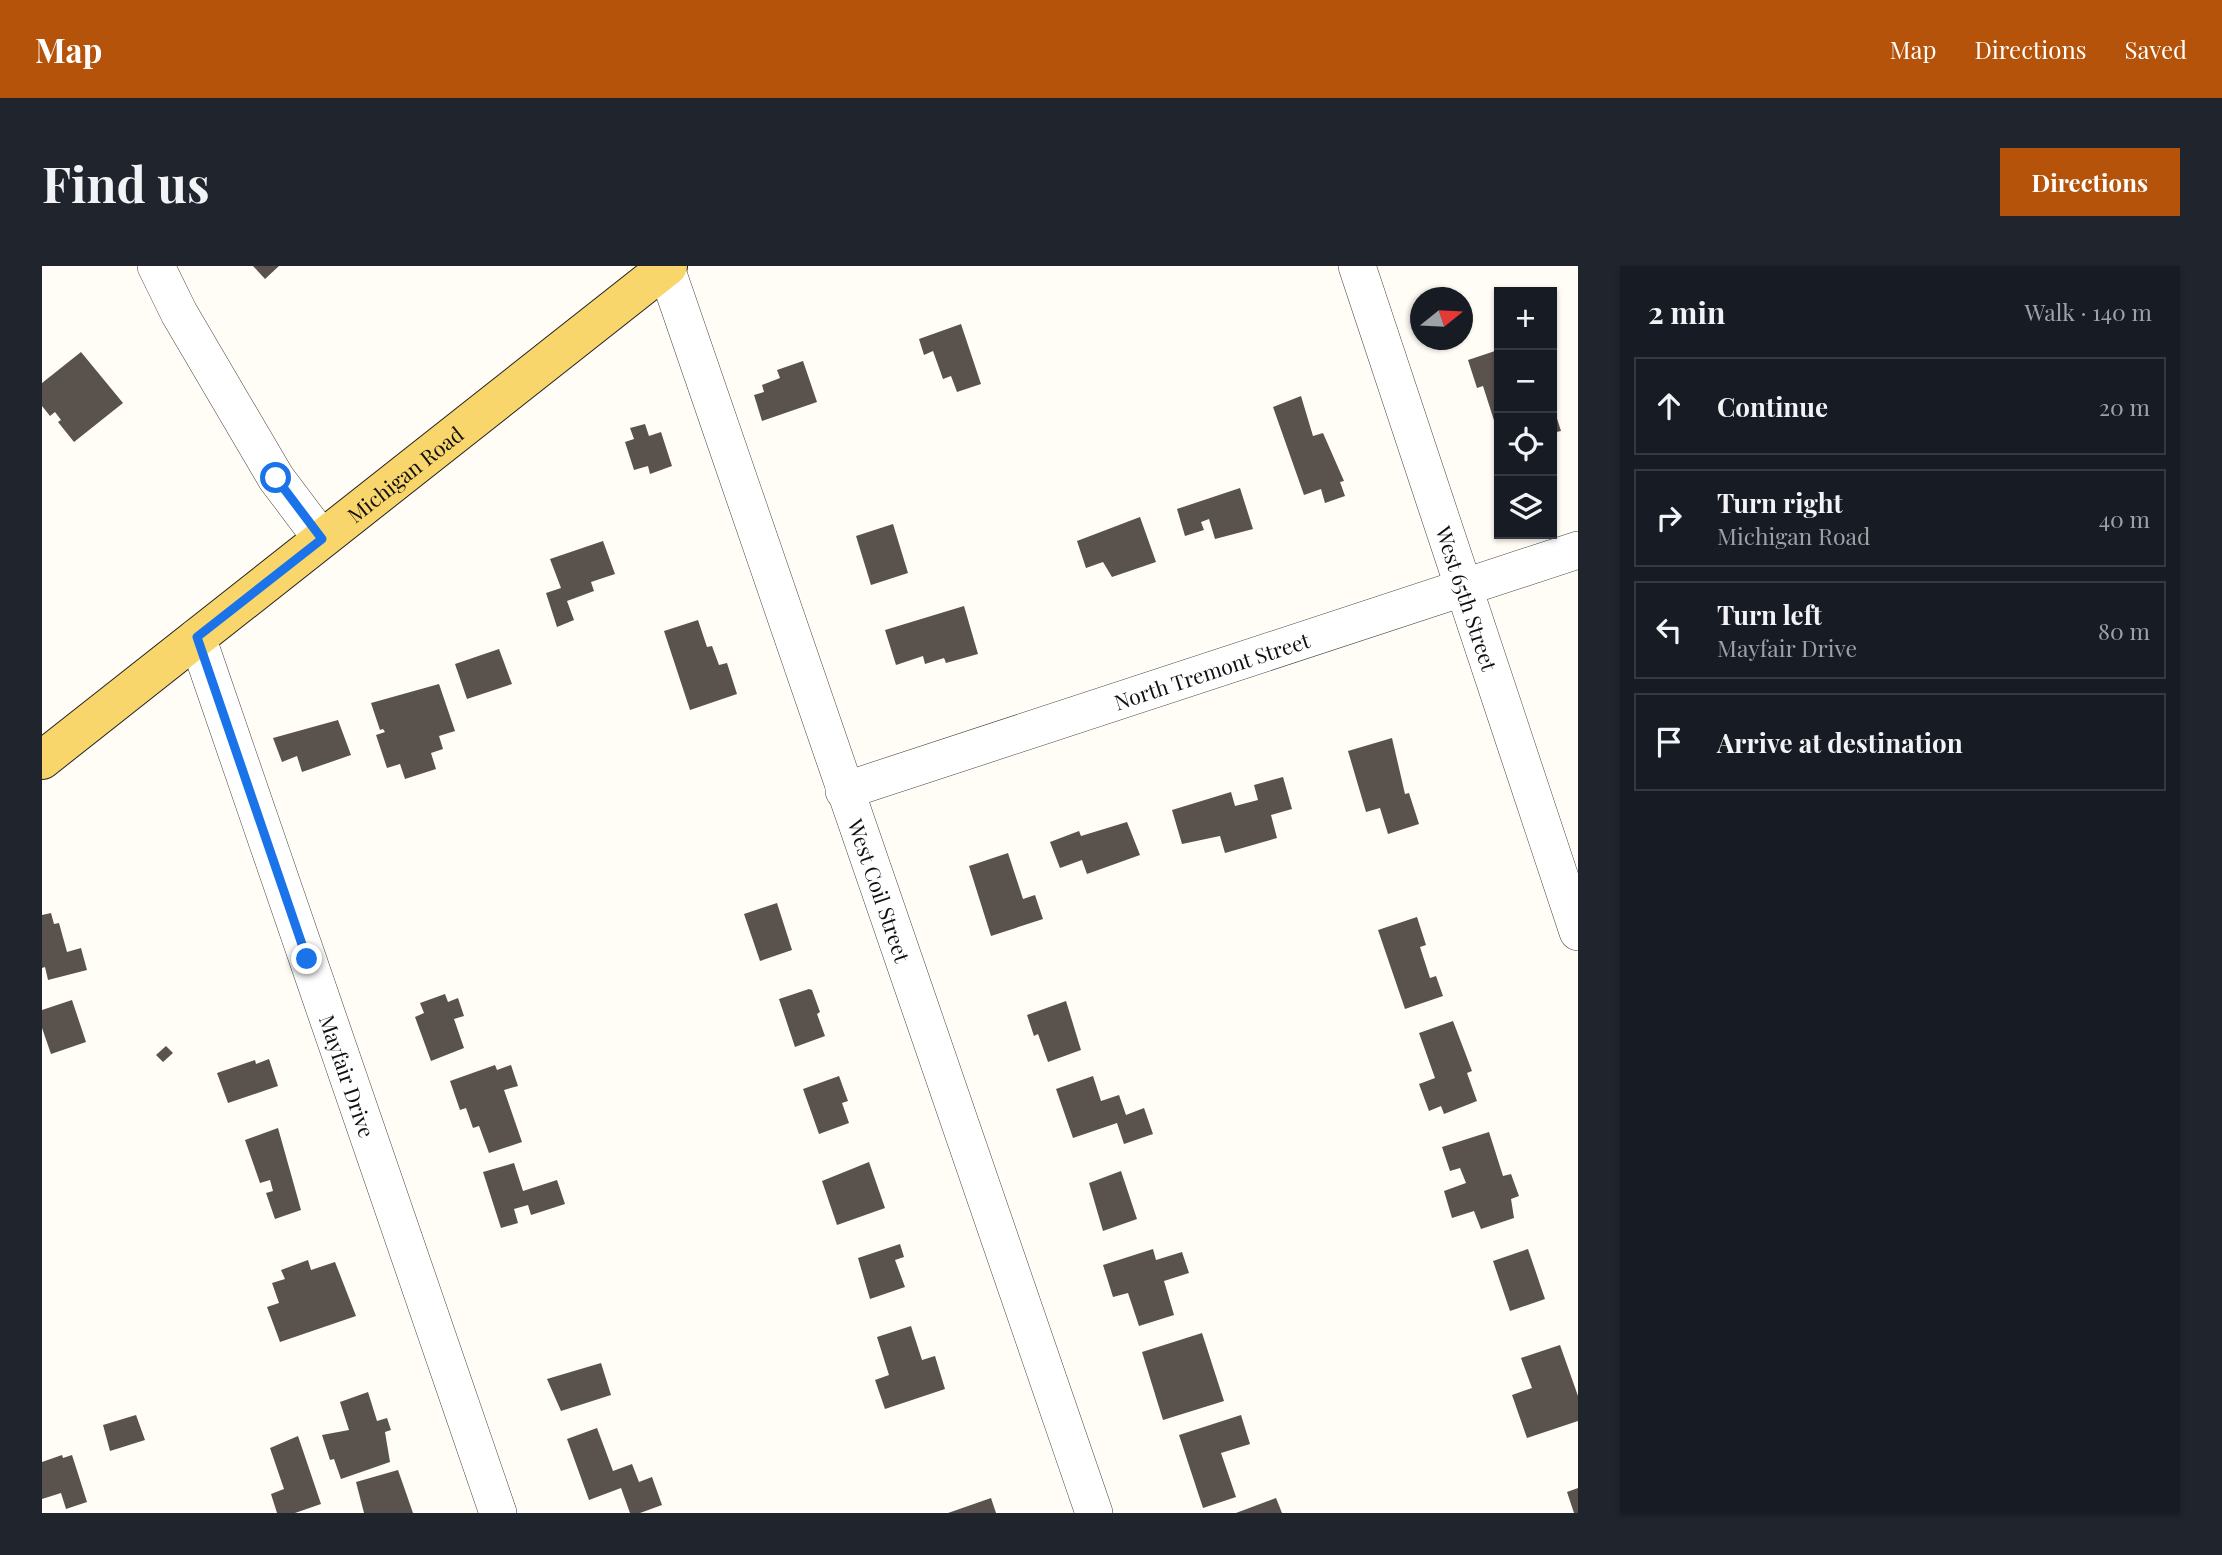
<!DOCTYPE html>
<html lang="en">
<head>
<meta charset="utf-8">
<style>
	body { margin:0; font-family:"Playfair Display",serif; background:#20242c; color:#f1f3f6 }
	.controls { position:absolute; right:21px; top:21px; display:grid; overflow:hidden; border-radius:0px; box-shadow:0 2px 5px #0004 }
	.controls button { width:63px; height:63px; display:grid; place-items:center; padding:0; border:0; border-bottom:2px solid #363941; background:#171b24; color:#f1f3f6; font:35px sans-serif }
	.compass { position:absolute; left:1368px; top:21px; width:63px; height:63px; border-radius:50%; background:#171b24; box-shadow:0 2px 5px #0004; rotate:72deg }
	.stop { position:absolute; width:21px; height:21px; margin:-16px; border:5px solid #1a73e8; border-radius:50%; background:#fff }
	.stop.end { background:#1a73e8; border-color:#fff; box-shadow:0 2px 7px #0008 }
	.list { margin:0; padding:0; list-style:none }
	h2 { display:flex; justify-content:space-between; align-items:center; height:91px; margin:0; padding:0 28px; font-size:30px }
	h2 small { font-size:23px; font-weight:400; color:#9ea1a6 }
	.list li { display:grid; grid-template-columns:46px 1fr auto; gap:21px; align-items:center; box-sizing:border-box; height:98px; margin:0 14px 14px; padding:0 14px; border:2px solid #363941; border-radius:0px }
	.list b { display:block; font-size:26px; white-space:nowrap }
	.list p { margin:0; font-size:23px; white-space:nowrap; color:#9ea1a6 }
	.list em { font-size:23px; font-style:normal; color:#9ea1a6 }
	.icon { flex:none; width:38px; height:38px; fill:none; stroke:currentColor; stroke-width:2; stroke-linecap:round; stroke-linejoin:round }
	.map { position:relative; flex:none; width:1536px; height:1247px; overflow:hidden; border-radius:0px }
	header { display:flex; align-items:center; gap:42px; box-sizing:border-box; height:98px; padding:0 35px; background:#b45309; color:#fff }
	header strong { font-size:33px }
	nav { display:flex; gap:38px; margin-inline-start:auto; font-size:24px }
	.intro { display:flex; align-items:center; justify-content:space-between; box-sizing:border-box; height:168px; padding:0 42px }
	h1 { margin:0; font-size:49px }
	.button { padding:18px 32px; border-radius:0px; background:#b45309; color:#fff; font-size:24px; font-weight:700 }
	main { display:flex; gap:42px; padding:0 42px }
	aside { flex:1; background:#171b24; border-radius:0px; box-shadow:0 2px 5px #0004 }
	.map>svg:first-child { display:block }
	.building { fill:#5a524d }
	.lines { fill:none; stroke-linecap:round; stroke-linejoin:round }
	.minor-casing { stroke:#444; stroke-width:38 }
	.major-casing { stroke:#222; stroke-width:40 }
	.minor { stroke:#fff; stroke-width:37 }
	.major { stroke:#f9d66b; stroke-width:38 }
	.route { stroke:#1a73e8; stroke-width:9 }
	.labels { text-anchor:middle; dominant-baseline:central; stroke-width:7; stroke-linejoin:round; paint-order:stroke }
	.street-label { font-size:21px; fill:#111; stroke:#fff }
</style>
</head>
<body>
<header>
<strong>Map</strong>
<nav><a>Map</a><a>Directions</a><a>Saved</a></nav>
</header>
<div class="intro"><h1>Find us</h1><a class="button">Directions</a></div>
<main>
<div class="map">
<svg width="1536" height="1247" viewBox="0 0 1536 1247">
	<rect width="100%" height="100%" fill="#fffdf5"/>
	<g class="building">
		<polygon points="211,0 237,0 223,13"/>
		<polygon points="919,58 939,118 915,126 909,110 901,113 891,85 882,89 877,73"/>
		<polygon points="1453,85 1457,97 1457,170 1441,120 1435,122 1426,94"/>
		<polygon points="39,86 81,137 32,176 16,156 19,154 13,146 8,150 0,140 0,117"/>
		<polygon points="761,95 775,136 720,155 712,129 722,126 720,119 738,112 735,104"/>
		<polygon points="1259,130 1271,170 1281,167 1302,215 1298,216 1303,230 1283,237 1279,223 1262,229 1231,141"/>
		<polygon points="1510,137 1519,165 1510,167"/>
		<polygon points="603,158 607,170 619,166 630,200 608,208 606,200 592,204 583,176 592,173 588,162"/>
		<polygon points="1198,222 1211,263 1173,273 1167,253 1159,256 1162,264 1143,270 1135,243"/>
		<polygon points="1098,251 1114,296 1070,311 1061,296 1044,302 1035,275"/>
		<polygon points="851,258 866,307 829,319 814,270"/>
		<polygon points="561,275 573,308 549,316 552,325 525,335 532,354 515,361 504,327 519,322 508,293"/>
		<polygon points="922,340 936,388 904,397 902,392 883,398 881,390 854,399 843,364"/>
		<polygon points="656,354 665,381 670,380 677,399 685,397 695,428 648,444 622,365"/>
		<polygon points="457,383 470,418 425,433 413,398"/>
		<polygon points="397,418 413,465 397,470 401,483 389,487 394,503 363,513 358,498 345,502 334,469 343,466 341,463 338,464 329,437"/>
		<polygon points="296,454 309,489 260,506 255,490 240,496 231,472"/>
		<polygon points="1350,472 1363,528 1367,527 1377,558 1346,568 1338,542 1324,546 1306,485"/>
		<polygon points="1241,511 1250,543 1229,549 1235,572 1183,587 1178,570 1140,578 1130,544 1189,526 1193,540 1216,534 1212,519"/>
		<polygon points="1085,556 1098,589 1045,608 1040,594 1018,602 1008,576 1037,565 1039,570"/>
		<polygon points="966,587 981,633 993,629 1001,653 949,670 927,600"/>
		<polygon points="735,637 750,684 718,695 702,648"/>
		<polygon points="9,647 12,658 17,657 25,686 39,682 45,704 6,714 3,701 0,702 0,649"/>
		<polygon points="1375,651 1384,679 1378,681 1388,712 1394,710 1401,730 1363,743 1336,664"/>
		<polygon points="767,723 770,724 778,746 775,748 783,770 753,781 737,733"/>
		<polygon points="403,728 406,736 416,732 422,750 412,753 422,782 389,795 373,751 382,747 378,737"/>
		<polygon points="30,734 44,776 9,788 0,762 0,744"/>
		<polygon points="1024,735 1039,784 1006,796 996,768 992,770 985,749"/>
		<polygon points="1411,755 1430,805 1425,807 1435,835 1402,848 1399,840 1387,845 1377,818 1393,812 1377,767"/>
		<polygon points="124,780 131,787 121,796 114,789"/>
		<polygon points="227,793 236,820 186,837 175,807 213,794 214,798"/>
		<polygon points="453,799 455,804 469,799 476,820 462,824 480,876 447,887 437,860 431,862 424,842 418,844 408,815"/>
		<polygon points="797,810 806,835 800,837 807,857 777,868 761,823"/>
		<polygon points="1051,810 1059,835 1077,829 1084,849 1102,842 1111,868 1082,878 1075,857 1031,872 1014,823"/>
		<polygon points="236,862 259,944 233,953 224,927 231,925 228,914 218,917 203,874"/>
		<polygon points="1447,866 1461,910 1469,908 1477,930 1469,933 1472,952 1439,963 1432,945 1410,952 1402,925 1424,917 1418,902 1408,905 1400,881"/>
		<polygon points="827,896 843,942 795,959 780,915"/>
		<polygon points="472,897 481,925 515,914 523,938 489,949 486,939 472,943 476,957 459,962 441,906"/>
		<polygon points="1079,905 1095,953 1061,965 1047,917"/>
		<polygon points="858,978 862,991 853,994 863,1021 828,1033 816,992"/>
		<polygon points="1111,983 1114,994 1140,986 1147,1007 1122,1015 1132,1049 1097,1060 1086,1027 1071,1031 1061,999"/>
		<polygon points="1486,983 1503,1033 1468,1045 1451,995"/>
		<polygon points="266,994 269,1004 293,996 314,1050 238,1076 225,1041 237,1037 230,1017 243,1013 239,1004"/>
		<polygon points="869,1060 880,1094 893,1090 903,1123 843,1143 833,1114 847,1109 835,1071"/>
		<polygon points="1160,1067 1182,1135 1121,1154 1100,1086"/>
		<polygon points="1518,1079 1536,1130 1536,1155 1485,1172 1470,1129 1490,1122 1479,1092"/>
		<polygon points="559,1097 569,1129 519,1145 505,1113"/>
		<polygon points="326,1126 335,1155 345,1152 349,1164 343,1166 348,1196 299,1213 292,1193 288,1194 280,1169 307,1164 298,1136"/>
		<polygon points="94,1149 103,1174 68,1185 61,1159"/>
		<polygon points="1199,1149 1208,1178 1179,1187 1194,1231 1161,1242 1137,1169"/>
		<polygon points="555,1162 571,1205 590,1198 597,1216 610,1211 620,1239 598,1247 588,1247 579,1222 547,1234 525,1173"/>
		<polygon points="256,1170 279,1238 253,1247 235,1247 229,1228 242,1223 228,1182"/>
		<polygon points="20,1189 21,1192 30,1189 45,1236 24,1243 19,1227 0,1233 0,1196"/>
		<polygon points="356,1204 371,1247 322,1247 314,1216"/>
		<polygon points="1536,1222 1536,1247 1532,1247 1525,1226"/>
		<polygon points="949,1232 954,1247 906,1247"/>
		<polygon points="1234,1232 1240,1247 1194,1247"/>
	</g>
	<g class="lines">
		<defs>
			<g id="minor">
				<polyline points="114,0 137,47 234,212 280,273"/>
				<path id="s1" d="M1315 0 1536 666"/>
				<path id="s2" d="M624 2 1052 1247"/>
				<path id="s3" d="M155 371 456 1247"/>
				<path id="s4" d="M802 525 1536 284"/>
			</g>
			<g id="major">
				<path id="s5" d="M0 494 626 0"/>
			</g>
		</defs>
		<use href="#minor" class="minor-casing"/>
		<use href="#major" class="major-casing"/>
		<use href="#minor" class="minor"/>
		<use href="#major" class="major"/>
	</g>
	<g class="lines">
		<polyline class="route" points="234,212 280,273 155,371 265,693"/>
	</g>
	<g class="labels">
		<g class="street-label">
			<text stroke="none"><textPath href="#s5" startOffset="462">Michigan Road</textPath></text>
			<text stroke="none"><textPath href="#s1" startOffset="350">West 65th Street</textPath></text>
			<text stroke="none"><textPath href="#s4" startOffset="387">North Tremont Street</textPath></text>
			<text stroke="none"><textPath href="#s2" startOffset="658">West Coil Street</textPath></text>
			<text stroke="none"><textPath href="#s3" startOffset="464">Mayfair Drive</textPath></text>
		</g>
	</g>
</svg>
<div class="controls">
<button>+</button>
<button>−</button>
<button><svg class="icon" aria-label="locate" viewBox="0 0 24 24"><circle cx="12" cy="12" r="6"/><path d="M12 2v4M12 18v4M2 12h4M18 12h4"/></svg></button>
<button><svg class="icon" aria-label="layers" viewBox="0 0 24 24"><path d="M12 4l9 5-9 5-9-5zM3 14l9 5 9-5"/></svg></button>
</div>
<svg class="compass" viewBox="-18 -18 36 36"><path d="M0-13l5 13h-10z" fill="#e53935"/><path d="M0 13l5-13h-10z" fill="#9ea1a6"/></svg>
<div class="stop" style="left:234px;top:212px"></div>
<div class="stop end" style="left:265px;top:693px"></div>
</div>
<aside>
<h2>2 min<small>Walk · 140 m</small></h2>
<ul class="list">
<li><svg class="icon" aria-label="ahead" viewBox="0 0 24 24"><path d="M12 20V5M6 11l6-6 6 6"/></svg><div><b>Continue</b></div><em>20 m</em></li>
<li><svg class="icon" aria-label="right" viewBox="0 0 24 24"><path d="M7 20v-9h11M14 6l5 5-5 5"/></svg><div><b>Turn right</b><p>Michigan Road</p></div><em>40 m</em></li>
<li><svg class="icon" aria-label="left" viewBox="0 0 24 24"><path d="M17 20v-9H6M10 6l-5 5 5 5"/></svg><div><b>Turn left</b><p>Mayfair Drive</p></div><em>80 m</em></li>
<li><svg class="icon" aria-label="arrive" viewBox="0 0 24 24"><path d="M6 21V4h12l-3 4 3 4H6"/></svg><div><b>Arrive at destination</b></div></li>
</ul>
</aside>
</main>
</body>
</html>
